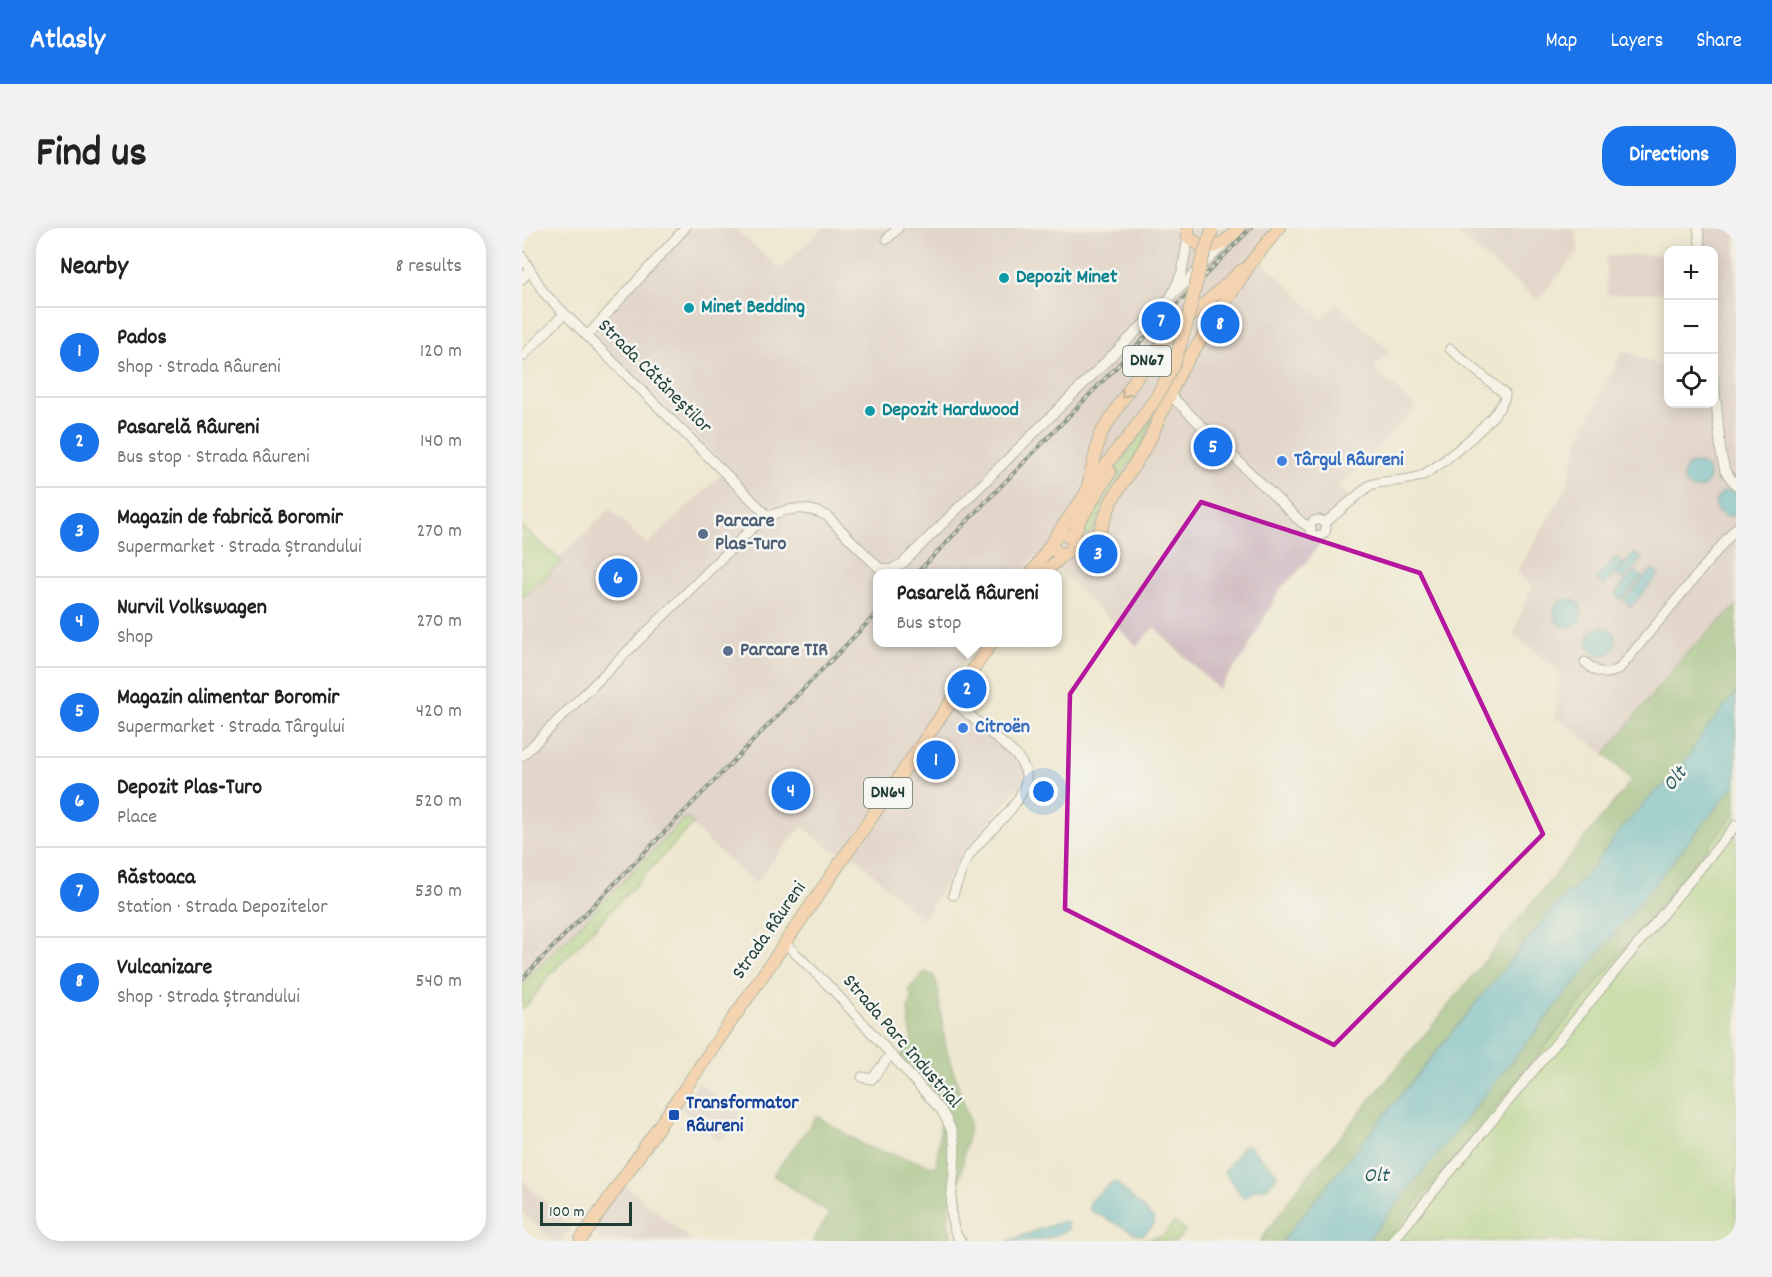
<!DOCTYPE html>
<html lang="en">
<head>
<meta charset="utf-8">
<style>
	body { margin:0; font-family:Dekko,sans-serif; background:#f2f2f2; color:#222 }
	.controls { position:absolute; right:18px; top:18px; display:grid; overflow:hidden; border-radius:12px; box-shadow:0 3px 15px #0003 }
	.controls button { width:54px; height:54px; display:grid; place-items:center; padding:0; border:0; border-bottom:2px solid #e0e0e0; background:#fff; color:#222; font:30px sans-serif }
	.scale { position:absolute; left:18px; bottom:15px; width:92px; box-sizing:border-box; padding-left:6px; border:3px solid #1f3d34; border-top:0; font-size:16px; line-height:21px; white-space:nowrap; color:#1f3d34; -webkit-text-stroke:4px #f6f6f2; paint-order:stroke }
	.you { position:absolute; left:522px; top:564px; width:21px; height:21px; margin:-15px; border:4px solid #fff; border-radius:50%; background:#1a73e8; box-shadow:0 0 0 9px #1a73e833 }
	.badge { display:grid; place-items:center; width:39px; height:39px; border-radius:50%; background:#1a73e8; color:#fff; font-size:20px; font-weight:700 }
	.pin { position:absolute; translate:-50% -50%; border:3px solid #fff; box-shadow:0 2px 6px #0006 }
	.popup { position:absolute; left:351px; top:341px; width:189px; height:78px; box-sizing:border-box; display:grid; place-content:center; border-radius:12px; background:#fff; filter:drop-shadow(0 2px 4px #0005); font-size:20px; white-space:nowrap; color:#767676 }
	.popup b { font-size:22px; color:#222 }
	.popup::after { content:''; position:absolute; left:50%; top:100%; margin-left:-12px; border:12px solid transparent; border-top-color:#fff }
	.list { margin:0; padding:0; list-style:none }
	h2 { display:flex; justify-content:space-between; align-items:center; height:78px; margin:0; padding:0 24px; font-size:26px }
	h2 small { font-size:20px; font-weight:400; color:#767676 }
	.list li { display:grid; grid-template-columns:39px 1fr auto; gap:18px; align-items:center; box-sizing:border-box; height:90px; padding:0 24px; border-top:2px solid #e0e0e0 }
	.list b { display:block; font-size:22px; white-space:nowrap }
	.list p { margin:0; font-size:20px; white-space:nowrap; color:#767676 }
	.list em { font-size:20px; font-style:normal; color:#767676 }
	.icon { flex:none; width:33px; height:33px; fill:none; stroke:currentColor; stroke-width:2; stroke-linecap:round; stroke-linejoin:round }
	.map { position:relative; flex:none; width:1214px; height:1013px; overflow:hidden; border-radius:24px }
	header { display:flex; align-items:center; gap:36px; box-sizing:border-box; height:84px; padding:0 30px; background:#1a73e8; color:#fff }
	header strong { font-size:28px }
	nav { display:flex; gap:33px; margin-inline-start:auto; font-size:21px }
	.intro { display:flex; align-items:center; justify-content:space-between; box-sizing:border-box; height:144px; padding:0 36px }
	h1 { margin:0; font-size:42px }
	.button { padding:15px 27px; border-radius:24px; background:#1a73e8; color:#fff; font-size:21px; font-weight:700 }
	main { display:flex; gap:36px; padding:0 36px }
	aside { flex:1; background:#fff; border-radius:24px; box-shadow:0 3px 15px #0003 }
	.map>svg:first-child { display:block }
	.industrial { fill:#d2bec2 }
	.green { fill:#9fd07e; stroke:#5f8659; stroke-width:1.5 }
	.forest { fill:#7fb26d; stroke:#4f7850; stroke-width:1.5 }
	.water { fill:#4cb3ca; stroke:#36787f; stroke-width:1.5 }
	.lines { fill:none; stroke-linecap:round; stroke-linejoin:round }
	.minor-casing { stroke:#67796b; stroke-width:11 }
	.major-casing { stroke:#67796b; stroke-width:14 }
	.minor { stroke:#fff; stroke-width:9 }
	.major { stroke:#fabc8b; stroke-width:12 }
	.rail-casing { stroke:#1f3d34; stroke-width:4 }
	.rail { stroke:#f6f6f2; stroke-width:1.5; stroke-dasharray:4.5; stroke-linecap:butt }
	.major-bridge-casing { stroke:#67796b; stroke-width:14; stroke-linecap:butt }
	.major-bridge { stroke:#fabc8b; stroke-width:12 }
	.oneway { stroke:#82765b }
	.marked { fill:none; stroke:#b5179e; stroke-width:4.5; stroke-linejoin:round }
	.culture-dot { fill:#0f9aa8; stroke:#f6f6f2; stroke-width:2 }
	.shop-dot { fill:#3f7fe0; stroke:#f6f6f2; stroke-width:2 }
	.service-dot { fill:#5c6f8a; stroke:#f6f6f2; stroke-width:2 }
	.transit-dot { fill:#1a4fb4; stroke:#f6f6f2; stroke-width:2 }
	.labels { text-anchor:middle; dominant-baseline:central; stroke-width:5; stroke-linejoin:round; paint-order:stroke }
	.shield { fill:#f6f6f2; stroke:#60746d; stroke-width:1.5 }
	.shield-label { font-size:18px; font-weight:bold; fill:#1f3d34 }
	.culture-label { font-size:20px; font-weight:bold; fill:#0d838f; stroke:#f6f6f2; text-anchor:start }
	.street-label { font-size:20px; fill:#1f3d34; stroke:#f6f6f2 }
	.shop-label { font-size:20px; font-weight:bold; fill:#366cbe; stroke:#f6f6f2; text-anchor:start }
	.service-label { font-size:20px; font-weight:bold; fill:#4e5e75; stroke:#f6f6f2; text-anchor:start }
	.transit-label { font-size:20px; font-weight:bold; fill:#164399; stroke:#f6f6f2; text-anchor:start }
	.water-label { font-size:21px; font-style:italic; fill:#2c6061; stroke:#f6f6f2 }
</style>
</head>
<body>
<header>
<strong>Atlasly</strong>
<nav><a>Map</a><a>Layers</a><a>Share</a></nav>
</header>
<div class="intro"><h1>Find us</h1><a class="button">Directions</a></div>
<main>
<aside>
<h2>Nearby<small>8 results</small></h2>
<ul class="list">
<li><span class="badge">1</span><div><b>Pados</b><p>Shop · Strada Râureni</p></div><em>120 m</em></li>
<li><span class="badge">2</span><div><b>Pasarelă Râureni</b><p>Bus stop · Strada Râureni</p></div><em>140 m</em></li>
<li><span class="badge">3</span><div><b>Magazin de fabrică Boromir</b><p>Supermarket · Strada Ștrandului</p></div><em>270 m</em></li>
<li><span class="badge">4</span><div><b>Nurvil Volkswagen</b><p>Shop</p></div><em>270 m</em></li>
<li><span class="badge">5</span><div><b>Magazin alimentar Boromir</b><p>Supermarket · Strada Târgului</p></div><em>420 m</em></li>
<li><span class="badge">6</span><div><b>Depozit Plas-Turo</b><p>Place</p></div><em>520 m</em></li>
<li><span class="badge">7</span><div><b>Răstoaca</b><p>Station · Strada Depozitelor</p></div><em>530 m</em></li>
<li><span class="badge">8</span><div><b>Vulcanizare</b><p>Shop · Strada Ștrandului</p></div><em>540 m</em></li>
</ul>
</aside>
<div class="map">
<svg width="1214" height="1013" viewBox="0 0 1214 1013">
	<rect width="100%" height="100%" fill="#f6f6f2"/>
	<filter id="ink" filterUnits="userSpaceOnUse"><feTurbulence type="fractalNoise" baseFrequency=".0167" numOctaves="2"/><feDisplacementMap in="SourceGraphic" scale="12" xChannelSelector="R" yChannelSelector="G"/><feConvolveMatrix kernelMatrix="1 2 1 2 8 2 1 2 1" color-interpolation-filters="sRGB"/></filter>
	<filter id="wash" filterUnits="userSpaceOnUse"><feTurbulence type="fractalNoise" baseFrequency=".008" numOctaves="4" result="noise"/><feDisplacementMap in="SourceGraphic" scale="24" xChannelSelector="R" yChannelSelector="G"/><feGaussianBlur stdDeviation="1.35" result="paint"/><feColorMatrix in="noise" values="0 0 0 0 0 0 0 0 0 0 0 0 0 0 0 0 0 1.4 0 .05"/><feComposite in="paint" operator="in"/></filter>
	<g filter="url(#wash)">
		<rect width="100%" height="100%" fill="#eee8d0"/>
		<g class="industrial">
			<polygon points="166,0 212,0 258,41 300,0 763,0 739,32 800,91 815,75 868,124 852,140 895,180 816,260 836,274 814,293 784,335 758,361 722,427 696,461 632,399 615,418 537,342 513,328 500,345 355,346 355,414 454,415 422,462 512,543 440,625 401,693 332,628 308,621 280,598 233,655 185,613 164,590 0,757 0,366 88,281 125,317 206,240 68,106"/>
			<polygon points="927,0 1052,0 1057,23 1016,72"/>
			<polygon points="1180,0 1214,0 1214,378 1163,427 1083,526 1033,489 1038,443 991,407 1010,358 995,344 1045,258 1057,209 1101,122 1146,141 1146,176 1192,176 1192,22 1181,22"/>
			<polygon points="1146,26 1146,64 1085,67 1084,28"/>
			<polygon points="176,854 219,886 199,914 171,894 159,879"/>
			<polygon points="0,951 49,1000 40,1013 30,1013 0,985"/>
			<polygon points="100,956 171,1013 81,1013 69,1001"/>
		</g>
		<g class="green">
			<polygon points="630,188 632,188 619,219 584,270 573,299 567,307 562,307 561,299 587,253"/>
			<polygon points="0,298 40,334 0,370"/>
			<polygon points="1214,584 1214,1013 864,1013"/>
			<polygon points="164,589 171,596 26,749 7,775 0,781 0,757"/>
			<polygon points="652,994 663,1003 654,1013 614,1013 641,1008"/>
		</g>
		<g class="forest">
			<polygon points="1214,378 1214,465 1182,504 1152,551 1133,564 1099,601 1064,648 1032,679 760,1013 738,1013 778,957 914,793 1110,552 1083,526 1163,427"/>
			<polygon points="1214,555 1214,584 864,1013 845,1013"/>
			<path d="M403 744 411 747 415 755 423 816 447 892C449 905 444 912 442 925 441 931 441 938 439 944 434 967 417 989 433 1013H290L308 986 251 947 295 888 345 919 414 939 421 875 378 830 390 813 386 781 390 772 387 761Z"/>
		</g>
		<g class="water">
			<circle cx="1174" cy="248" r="13"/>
			<polygon points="1209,263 1214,265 1214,286 1206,289 1195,283 1193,274 1200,264"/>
			<polygon points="1113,325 1120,331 1101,352 1094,346"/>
			<polygon points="1094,329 1101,336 1082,358 1074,351"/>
			<polygon points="1130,341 1137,346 1109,379 1102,373"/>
			<polygon points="1113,343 1120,349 1099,372 1093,366"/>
			<circle cx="1046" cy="385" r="14"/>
			<circle cx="1080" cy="413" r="14"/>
			<polygon points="1214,465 1214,555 845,1013 760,1013 1032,679 1064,648 1099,601 1134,563 1152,551 1182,504"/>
			<polygon points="722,917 726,917 754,944 755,948 745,960 733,961 722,971 702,944"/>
			<polygon points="594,954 632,991 632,997 621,1007 616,1007 567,982 568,973 589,955"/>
			<path d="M541 993 545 994 547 1001C528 1013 507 1013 485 1013Z"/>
		</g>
	</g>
	<g filter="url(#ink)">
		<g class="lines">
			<defs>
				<g id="minor">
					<polyline points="1176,0 1179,22"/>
					<polyline points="365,11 376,0"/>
					<polyline points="0,28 22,65 246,288"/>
					<polyline points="0,51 8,42"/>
					<polyline points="655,63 702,16"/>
					<polyline points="65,108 163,0"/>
					<polyline points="0,129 42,86"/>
					<polyline points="1192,152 1199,226 1203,243 1214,257"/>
					<polyline points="647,166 779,294 789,300"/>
					<circle cx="796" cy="300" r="8"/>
					<path d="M803 295 848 257C864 251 882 255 898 248 916 241 985 184 983 166L928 121"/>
					<path d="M1063 434C1074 445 1084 449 1098 440L1214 300"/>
					<path d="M430 472 493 526C498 532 503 538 504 546 507 572 463 606 449 625 440 637 436 653 431 667"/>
					<path d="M0 528 226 304C248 283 277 273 305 288L357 340 368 342 381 335 649 69 660 44 666 9"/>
					<path d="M263 715 312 763 419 882C425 892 430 901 432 912 437 940 419 992 439 1013"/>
					<polyline points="340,849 350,851 368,827"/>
					<polyline points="871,1013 1214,597"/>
				</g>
				<g id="major">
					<path d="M666 0V9C688 28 700 18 717 0"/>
					<polyline points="565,262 578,207 620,141 646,109 720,42"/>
					<polyline points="534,308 597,219 606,210"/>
					<polyline points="550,310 557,294 588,244"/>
					<polyline points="551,319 566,316 575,309 590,272 626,215 659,142 730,33 757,0"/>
					<polyline points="509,346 531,313"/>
					<polyline points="521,346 541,327 550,322 551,316 550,310 541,306 534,308 530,316 532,322 541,327"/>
					<polyline points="58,1013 470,414"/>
				</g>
			</defs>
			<use href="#minor" class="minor-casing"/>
			<use href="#major" class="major-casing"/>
			<use href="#minor" class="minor"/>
			<use href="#major" class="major"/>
			<defs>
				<g id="rail">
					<polyline points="394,346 729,0"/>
					<polyline points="0,751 355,385"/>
				</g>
			</defs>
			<use href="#rail" class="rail-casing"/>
			<use href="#rail" class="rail"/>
			<defs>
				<polyline id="major-bridge" points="606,210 634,170 652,136 664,98 679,35 690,2"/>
			</defs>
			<use href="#major-bridge" class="major-bridge-casing"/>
			<use href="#major-bridge" class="major-bridge"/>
		</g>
		<defs><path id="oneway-chevron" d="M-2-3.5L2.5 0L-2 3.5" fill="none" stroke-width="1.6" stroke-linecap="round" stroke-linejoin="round" transform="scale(1.5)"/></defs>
		<use class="oneway" href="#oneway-chevron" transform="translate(603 166) rotate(123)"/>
	</g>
	<path d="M0 0H1214V1013H0ZM679 274 898 345 1021 606 812 817 543 681 548 466Z" fill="#eee8d0" fill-opacity=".55" fill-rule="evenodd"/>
	<path class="marked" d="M679 274 898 345 1021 606 812 817 543 681 548 466Z"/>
	<g class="culture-dot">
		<circle cx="482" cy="50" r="6"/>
		<circle cx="167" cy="80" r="6"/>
		<circle cx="348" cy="183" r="6"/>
	</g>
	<g class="shop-dot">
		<circle cx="760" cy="233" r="6"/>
		<circle cx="441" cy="500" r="6"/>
	</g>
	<g class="service-dot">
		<circle cx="181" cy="306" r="6"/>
		<circle cx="206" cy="423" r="6"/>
	</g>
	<rect class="transit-dot" x="146" y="881" width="12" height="12" rx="3"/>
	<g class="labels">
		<g class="shield">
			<rect x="601" y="118" width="48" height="30" rx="4.5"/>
			<rect x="342" y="550" width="48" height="30" rx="4.5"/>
		</g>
		<g class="shield-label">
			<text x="625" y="133">DN67</text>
			<text x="366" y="565">DN64</text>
		</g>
		<g class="culture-label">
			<text x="494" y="50">Depozit Minet</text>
			<text x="179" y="80">Minet Bedding</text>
			<text x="360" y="183">Depozit Hardwood</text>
		</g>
		<g class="street-label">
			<text transform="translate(132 149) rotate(45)">Strada Cătăneștilor</text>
			<text transform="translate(248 703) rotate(-55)">Strada Râureni</text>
			<text transform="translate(379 814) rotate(49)">Strada Parc Industrial</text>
		</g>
		<g class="shop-label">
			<text x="772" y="233">Târgul Râureni</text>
			<text x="453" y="500">Citroën</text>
		</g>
		<g class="service-label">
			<text x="193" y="294">Parcare<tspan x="193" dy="23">Plas-Turo</tspan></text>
			<text x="218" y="423">Parcare TIR</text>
		</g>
		<g class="transit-label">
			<text x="164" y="876">Transformator<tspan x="164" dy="23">Râureni</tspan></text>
		</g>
		<g class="water-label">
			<text transform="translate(1154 552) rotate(-51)">Olt</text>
			<text x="854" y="949">Olt</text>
		</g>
	</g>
</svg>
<div class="controls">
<button>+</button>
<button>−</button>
<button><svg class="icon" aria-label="locate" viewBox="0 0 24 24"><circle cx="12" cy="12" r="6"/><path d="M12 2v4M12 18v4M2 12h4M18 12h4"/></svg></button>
</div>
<div class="scale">100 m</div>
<div class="you"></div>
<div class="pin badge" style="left:414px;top:532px">1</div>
<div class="pin badge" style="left:445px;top:461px">2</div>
<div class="popup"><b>Pasarelă Râureni</b>Bus stop</div>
<div class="pin badge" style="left:576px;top:326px">3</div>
<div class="pin badge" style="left:269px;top:563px">4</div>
<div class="pin badge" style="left:691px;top:219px">5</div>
<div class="pin badge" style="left:96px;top:350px">6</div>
<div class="pin badge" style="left:639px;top:93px">7</div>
<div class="pin badge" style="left:698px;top:96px">8</div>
</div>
</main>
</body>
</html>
